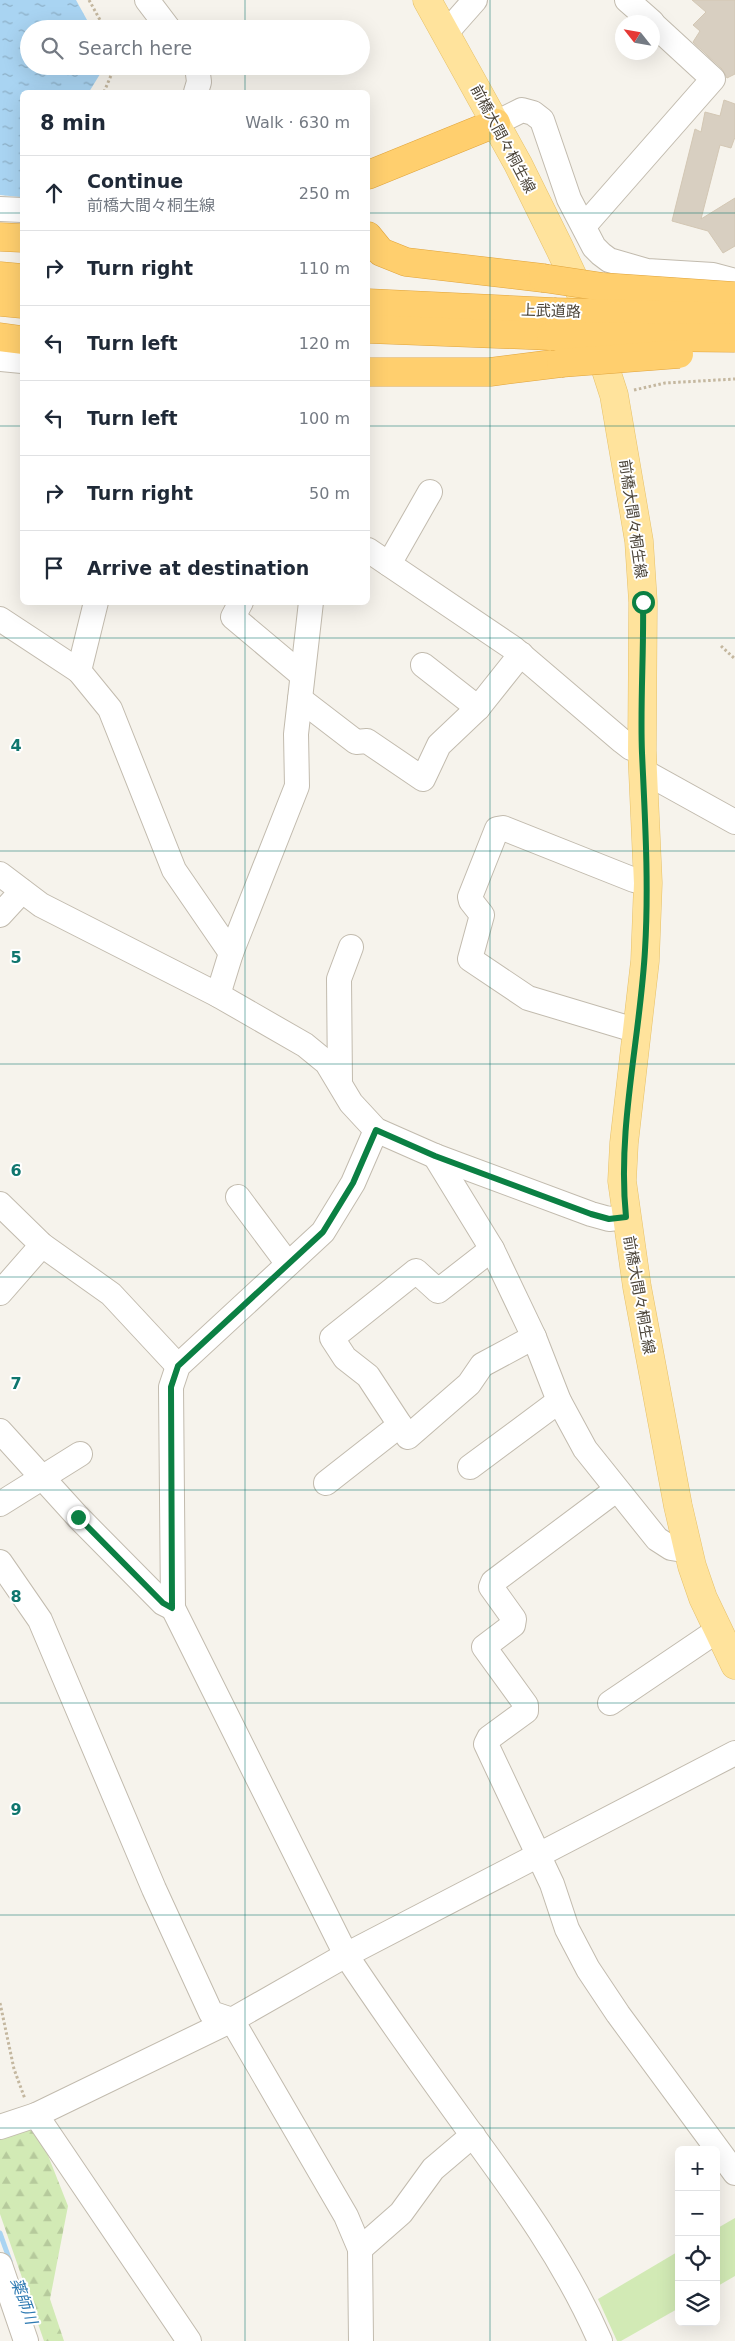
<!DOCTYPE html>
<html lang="en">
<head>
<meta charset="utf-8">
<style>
	body { margin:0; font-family:"DejaVu Sans","Noto Sans JP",sans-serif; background:#f6f6f7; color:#1f2937 }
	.controls { position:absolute; right:15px; bottom:15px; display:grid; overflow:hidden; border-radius:8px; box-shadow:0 5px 20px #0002 }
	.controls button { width:45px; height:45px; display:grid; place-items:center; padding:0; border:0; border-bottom:1px solid #e0e1e3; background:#fff; color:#1f2937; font:25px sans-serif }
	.compass { position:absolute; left:615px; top:15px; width:45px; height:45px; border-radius:50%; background:#fff; box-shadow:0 5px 20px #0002; rotate:301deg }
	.stop { position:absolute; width:15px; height:15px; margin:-11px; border:4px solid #0b8043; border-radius:50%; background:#fff }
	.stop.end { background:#0b8043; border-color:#fff; box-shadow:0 1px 5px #0008 }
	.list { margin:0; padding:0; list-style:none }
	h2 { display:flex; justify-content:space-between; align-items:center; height:65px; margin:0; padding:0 20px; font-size:21px }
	h2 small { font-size:16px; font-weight:400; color:#747a83 }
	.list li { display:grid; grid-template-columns:32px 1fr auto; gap:15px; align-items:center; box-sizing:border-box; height:75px; padding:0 20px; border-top:1px solid #e0e1e3 }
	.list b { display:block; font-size:19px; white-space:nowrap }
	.list p { margin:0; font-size:16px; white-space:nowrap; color:#747a83 }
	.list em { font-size:16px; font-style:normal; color:#747a83 }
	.icon { flex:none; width:28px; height:28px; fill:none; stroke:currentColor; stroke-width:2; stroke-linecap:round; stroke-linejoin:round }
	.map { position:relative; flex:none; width:735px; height:2341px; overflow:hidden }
	.search { position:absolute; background:#fff; box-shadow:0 5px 20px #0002; left:20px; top:20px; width:350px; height:55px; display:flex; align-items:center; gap:12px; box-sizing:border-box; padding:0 18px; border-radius:28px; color:#747a83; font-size:19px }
	.panel { position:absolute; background:#fff; box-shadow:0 5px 20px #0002; left:20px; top:90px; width:350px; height:515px; border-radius:8px }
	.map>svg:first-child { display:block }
	.green { fill:#d2eab5 }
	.forest { fill:url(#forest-firs) }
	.water { fill:url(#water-ripples) }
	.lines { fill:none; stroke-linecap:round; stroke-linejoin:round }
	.stream { stroke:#a9d4f2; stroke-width:5 }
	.building { fill:#d8cfc1; stroke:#d3c7b4 }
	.minor-casing { stroke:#c2bbae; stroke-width:26 }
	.major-casing { stroke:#e6c16a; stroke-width:29 }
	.highway-casing { stroke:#e0a43c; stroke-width:29 }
	.path { stroke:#c4b79f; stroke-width:3; stroke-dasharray:2.5 2.5; stroke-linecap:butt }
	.minor { stroke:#fff; stroke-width:24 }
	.major { stroke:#ffe39c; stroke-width:28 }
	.highway { stroke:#ffcf6e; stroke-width:28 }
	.highway-bridge-casing { stroke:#e0a43c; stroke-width:29; stroke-linecap:butt }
	.highway-bridge { stroke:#ffcf6e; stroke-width:28 }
	.route { stroke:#0b8043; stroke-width:6 }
	.grid { fill:none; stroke:#0f766e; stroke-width:1; stroke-opacity:0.55 }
	.labels { text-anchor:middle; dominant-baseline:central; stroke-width:4; stroke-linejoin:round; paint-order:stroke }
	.street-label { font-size:15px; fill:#4b4439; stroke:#fff }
	.water-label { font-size:16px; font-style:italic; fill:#2e7ab2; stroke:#fff }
	.grid-label { font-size:16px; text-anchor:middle; font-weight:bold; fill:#0f766e; stroke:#fff; stroke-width:4; stroke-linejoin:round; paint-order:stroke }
</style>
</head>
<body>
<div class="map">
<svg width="735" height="2341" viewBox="0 0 735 2341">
	<defs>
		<pattern id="forest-firs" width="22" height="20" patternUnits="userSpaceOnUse" patternTransform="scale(1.25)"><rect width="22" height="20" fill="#d2eab5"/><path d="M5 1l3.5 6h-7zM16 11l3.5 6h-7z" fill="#b6ca9c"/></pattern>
		<pattern id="water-ripples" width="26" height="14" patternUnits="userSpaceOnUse" patternTransform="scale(1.25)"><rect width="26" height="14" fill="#a9d4f2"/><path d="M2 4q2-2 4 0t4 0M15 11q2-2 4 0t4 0" fill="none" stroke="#8caec5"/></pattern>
	</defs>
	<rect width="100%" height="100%" fill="#f6f3ec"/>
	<g class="green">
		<polygon points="735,2218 735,2276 716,2287 716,2229"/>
		<polygon points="679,2251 679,2308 621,2341 617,2341 598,2299"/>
	</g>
	<polygon class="forest" points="36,2125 68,2206 50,2299 64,2341 44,2341 0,2214 0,2137"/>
	<polygon class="water" points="0,0 76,0 92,29 29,29 29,66 105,66 89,92 22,92 22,193 20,197 0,195"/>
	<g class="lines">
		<polyline class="stream" points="0,2233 10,2261"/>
	</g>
	<g class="building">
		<polygon points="692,0 735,0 735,74 727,78 722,69 693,42 700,31 693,25 706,12"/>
		<polygon points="724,100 735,104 735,137 731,148 720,145 701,219 735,198 735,246 723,253 708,231 672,221 695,129 701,132 705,112 720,116"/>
	</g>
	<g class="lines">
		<defs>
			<g id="minor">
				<polyline points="147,0 169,29"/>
				<polyline points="627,0 652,22"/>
				<polyline points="445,34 475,0"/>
				<polyline points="196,92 199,82 197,66"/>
				<polyline points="496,123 522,110 533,113 542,120 569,199 594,247 601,254 609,260 647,271 713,275 735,281"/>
				<polyline points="0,209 22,210"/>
				<polyline points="584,226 713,79 652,23"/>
				<polyline points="0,359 22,361"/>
				<polyline points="368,550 513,648 622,741 631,748 642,751"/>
				<polyline points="389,564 430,492"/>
				<polyline points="241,602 233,617 302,675"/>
				<polyline points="0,619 79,671 110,709 174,870 231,953"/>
				<polyline points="423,665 478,708"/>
				<polyline points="79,671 96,602"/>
				<polyline points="300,699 356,742 367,741 423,779 439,745 478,708 521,654"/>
				<polyline points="643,771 735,822"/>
				<polyline points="0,874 41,905 218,995 305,1045 327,1063 351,1103 376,1130 435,1156 591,1214 609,1219 626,1217"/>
				<polyline points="0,915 22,891"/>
				<polyline points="218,995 231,953 297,786 296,734 311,602"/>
				<polyline points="638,1031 528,998 470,959 482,915 471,901 470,897 497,829 503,828 634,880 648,883"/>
				<polyline points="340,1083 339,979 351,947"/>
				<path d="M376 1130 353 1183 323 1232 178 1366 171 1387 173 1608 346 1955C385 2014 426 2071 468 2129 518 2197 566 2263 600 2341"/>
				<polyline points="435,1156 492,1249 534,1337 559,1401 585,1449 657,1539 671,1548 689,1551"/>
				<polyline points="238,1197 288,1264"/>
				<polyline points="0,1204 42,1245 111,1294 178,1366"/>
				<polyline points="492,1249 438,1291 416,1271 332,1338 345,1358 368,1376 408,1437 469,1384 482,1365 534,1337"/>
				<polyline points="0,1293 42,1245"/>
				<polyline points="0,1431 78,1517 163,1603 173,1608"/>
				<polyline points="470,1467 559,1401"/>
				<polyline points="326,1483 400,1425"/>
				<polyline points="616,1490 493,1582 491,1587 514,1619 513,1625 484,1647 526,1705 526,1711 489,1738 486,1744 552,1884 567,1929 588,1969 618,2014 735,2173"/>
				<polyline points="0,1504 80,1454"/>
				<polyline points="0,1562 40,1620 154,1889 211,2013 232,2020 346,2216 360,2249 361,2341"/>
				<polyline points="610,1703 718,1630"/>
				<polyline points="36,2115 189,2341"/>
				<polyline points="0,2127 36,2115 232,2020 346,1955 735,1753"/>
				<polyline points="360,2249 401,2213 433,2169 473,2135"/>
				<polyline points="0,2265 26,2341"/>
			</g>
			<polyline id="major" points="427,0 518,164 559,247 582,296 614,395 639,541 643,602 642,751 648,883 645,961 624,1143 622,1181 637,1287 678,1506 692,1566 703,1598 735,1665"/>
			<g id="highway">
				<polyline points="368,175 496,123"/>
				<polyline points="368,236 381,252 406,262 543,278"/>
				<polyline points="0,237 22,238"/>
				<polyline points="0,276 22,278"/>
				<polyline points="0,302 22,304"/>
				<polyline points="368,303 554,312"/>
				<polyline points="368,329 551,336"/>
				<polyline points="0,337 22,340"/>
				<polyline points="368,372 490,372 561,363"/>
			</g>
		</defs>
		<use href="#minor" class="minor-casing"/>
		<use href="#major" class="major-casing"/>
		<use href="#highway" class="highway-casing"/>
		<g class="path">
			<polyline points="89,0 105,29"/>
			<polyline points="104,92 115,66"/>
			<polyline points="634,390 665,383 735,379"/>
			<polyline points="721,646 735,659"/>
			<polyline points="0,2003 14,2069 25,2099"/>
		</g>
		<use href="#minor" class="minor"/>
		<use href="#major" class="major"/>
		<use href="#highway" class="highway"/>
		<defs>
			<g id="highway-bridge">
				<polyline points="543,278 603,287 735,296"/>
				<polyline points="554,312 735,317"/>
				<polyline points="551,336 735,338"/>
				<polyline points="561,363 679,354"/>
			</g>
		</defs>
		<use href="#highway-bridge" class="highway-bridge-casing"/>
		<use href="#highway-bridge" class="highway-bridge"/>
	</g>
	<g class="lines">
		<path class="route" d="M78 1517 163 1603 172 1608 171 1387 178 1366 323 1232 353 1183 376 1130 435 1156 591 1214 609 1219 626 1217C617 1128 640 1039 645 950 649 884 645 819 642 753 640 703 644 652 643 602"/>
	</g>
	<path class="grid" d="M245 0V29M490 0V2341M245 66V92M0 213H22M368 213H735M0 426H22M368 426H735M245 602V2341M0 638H735M0 851H735M0 1064H735M0 1277H735M0 1490H735M0 1703H735M0 1915H735M0 2128H735"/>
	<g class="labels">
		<g class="street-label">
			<text transform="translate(503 139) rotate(62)">前橋大間々桐生線</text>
			<text transform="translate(551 311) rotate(2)">上武道路</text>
			<text transform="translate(633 519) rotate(82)">前橋大間々桐生線</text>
			<text transform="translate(639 1295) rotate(80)">前橋大間々桐生線</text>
		</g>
		<g class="water-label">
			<text transform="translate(24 2301) rotate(70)">薬師川</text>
		</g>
	</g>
	<g class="grid-label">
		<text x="16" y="751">4</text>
		<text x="16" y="963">5</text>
		<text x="16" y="1176">6</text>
		<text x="16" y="1389">7</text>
		<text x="16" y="1602">8</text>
		<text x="16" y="1815">9</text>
	</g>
</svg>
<div class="controls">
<button>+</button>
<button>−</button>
<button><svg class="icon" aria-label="locate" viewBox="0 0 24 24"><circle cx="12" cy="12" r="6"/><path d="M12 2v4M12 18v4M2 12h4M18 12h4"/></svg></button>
<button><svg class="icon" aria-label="layers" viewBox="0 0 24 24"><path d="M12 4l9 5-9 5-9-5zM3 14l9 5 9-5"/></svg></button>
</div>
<svg class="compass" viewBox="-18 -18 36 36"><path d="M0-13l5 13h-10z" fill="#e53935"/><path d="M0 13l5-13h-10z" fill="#747a83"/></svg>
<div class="stop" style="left:643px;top:602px"></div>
<div class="stop end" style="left:78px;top:1517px"></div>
<div class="search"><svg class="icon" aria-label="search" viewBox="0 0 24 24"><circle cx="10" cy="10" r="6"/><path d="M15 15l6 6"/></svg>Search here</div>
<section class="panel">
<h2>8 min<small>Walk · 630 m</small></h2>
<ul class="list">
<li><svg class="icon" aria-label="ahead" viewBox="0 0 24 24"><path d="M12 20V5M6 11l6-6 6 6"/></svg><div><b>Continue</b><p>前橋大間々桐生線</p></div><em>250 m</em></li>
<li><svg class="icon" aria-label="right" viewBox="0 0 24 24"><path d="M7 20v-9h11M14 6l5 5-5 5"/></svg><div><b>Turn right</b></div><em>110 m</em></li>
<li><svg class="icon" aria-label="left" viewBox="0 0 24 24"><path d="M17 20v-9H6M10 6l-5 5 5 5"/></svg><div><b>Turn left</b></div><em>120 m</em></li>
<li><svg class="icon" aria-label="left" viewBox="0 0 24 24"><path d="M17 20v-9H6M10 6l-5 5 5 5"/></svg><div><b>Turn left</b></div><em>100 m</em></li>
<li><svg class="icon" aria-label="right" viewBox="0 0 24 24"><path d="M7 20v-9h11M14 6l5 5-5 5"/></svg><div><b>Turn right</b></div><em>50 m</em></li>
<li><svg class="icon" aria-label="arrive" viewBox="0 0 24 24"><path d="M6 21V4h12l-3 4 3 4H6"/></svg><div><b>Arrive at destination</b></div></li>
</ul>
</section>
</div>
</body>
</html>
